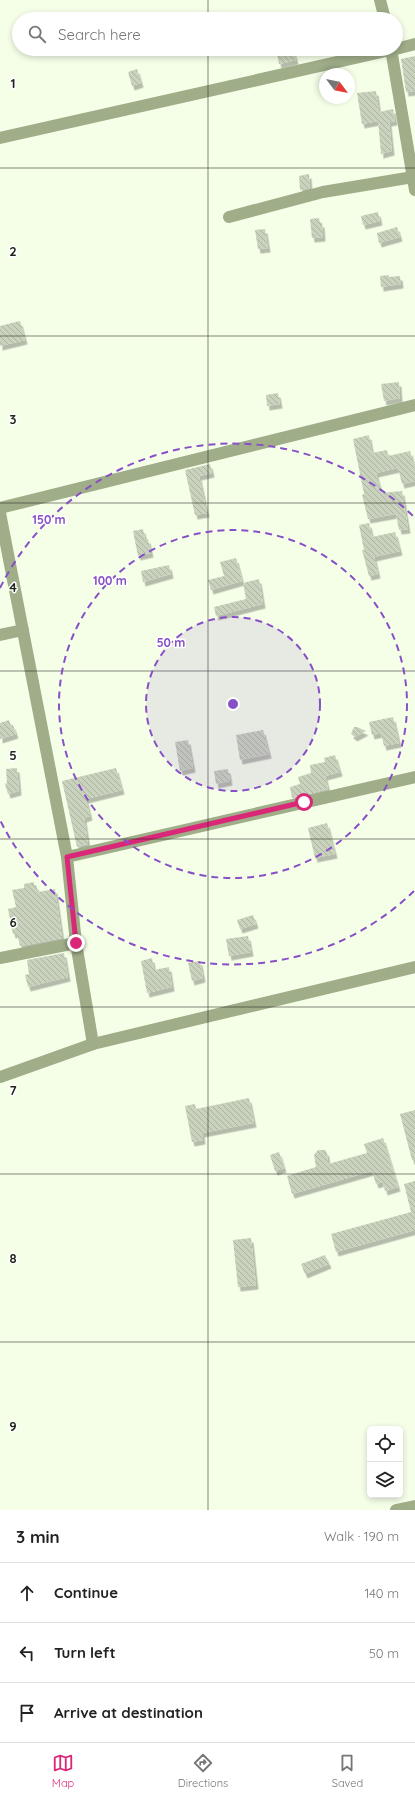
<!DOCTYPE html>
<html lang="en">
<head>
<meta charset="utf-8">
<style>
	body { margin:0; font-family:Quicksand,sans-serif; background:#f6f6f6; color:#222 }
	.controls { position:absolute; right:12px; bottom:12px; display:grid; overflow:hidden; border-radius:6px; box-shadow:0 2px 6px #0003 }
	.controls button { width:36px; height:36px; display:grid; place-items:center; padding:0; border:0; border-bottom:1px solid #e0e0e0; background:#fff; color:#222; font:20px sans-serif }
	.compass { position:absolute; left:319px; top:68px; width:36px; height:36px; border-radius:50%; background:#fff; box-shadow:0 2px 6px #0003; rotate:122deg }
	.stop { position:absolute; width:12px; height:12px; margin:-9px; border:3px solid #db2777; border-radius:50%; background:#fff }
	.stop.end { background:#db2777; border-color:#fff; box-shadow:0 1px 4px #0008 }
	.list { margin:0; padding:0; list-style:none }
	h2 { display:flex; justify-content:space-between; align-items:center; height:52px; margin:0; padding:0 16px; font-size:17px }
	h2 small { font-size:13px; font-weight:400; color:#767676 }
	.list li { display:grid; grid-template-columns:26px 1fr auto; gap:12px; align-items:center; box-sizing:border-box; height:60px; padding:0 16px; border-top:1px solid #e0e0e0 }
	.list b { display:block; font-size:15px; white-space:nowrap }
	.list em { font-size:13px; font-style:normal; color:#767676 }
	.icon { flex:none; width:22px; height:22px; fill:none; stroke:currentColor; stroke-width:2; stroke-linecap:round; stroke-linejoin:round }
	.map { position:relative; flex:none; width:415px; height:1510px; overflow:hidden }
	.search { position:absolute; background:#fff; box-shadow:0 2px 6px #0003; left:12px; right:12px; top:12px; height:44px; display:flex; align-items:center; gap:10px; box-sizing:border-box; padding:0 14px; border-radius:22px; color:#767676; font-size:15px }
	.sheet { height:232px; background:#fff }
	nav { display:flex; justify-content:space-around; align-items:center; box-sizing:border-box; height:56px; border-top:1px solid #e0e0e0; background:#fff; font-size:11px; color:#767676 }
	nav a { display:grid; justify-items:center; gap:2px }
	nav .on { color:#db2777 }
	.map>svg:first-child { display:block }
	.building { fill:url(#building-back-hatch); filter:url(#shadow) }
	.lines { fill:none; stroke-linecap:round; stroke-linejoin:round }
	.minor { stroke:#9fad89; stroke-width:12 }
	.route { stroke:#db2777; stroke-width:5 }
	.grid { fill:none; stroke:#22251d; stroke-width:1; stroke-opacity:0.55 }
	.ring { fill:none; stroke:#8750c7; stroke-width:2; stroke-dasharray:7 5 }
	.grid-label { font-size:13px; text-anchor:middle; font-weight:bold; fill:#22251d; stroke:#fff; stroke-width:3; stroke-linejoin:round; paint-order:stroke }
	.centre { fill:#8750c7; stroke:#fff; stroke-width:2 }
	.ring-label { font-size:12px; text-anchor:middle; font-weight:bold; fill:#8750c7; stroke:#fff; stroke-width:3; stroke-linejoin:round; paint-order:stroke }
</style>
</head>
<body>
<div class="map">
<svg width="415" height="1510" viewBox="0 0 415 1510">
	<defs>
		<pattern id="building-back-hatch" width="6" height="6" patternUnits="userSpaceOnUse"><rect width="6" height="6" fill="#c9d2bc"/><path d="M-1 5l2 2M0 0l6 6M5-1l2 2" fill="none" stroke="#acb4a1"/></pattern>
		<filter id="shadow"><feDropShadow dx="2.5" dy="4.5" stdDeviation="0" flood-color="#0004"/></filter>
	</defs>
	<rect width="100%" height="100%" fill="#f5ffe8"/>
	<g class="building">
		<polygon points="276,49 293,49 296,60 279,64"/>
		<polygon points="415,56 415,91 406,92 401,59"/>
		<polygon points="137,69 141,83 132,86 128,72"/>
		<polygon points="376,91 379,112 393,109 395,121 389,122 392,151 381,154 378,121 362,124 357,93"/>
		<polygon points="309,174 310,188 300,190 299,176"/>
		<polygon points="378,212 380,221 363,225 361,216"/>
		<polygon points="319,218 320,223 322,223 323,237 312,238 310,219"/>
		<polygon points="397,227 400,237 379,243 377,233"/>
		<polygon points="265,229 268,248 258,249 255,230"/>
		<polygon points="389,275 389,277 400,276 401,284 381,287 380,276"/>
		<polygon points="20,321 25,340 0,346 0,326"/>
		<polygon points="399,382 400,398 384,401 381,384"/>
		<polygon points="278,393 280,404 267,406 266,395"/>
		<polygon points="369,435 372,453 387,450 388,456 410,451 415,470 415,481 402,484 398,468 376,473 381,493 402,491 408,529 399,530 396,514 368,519 362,495 364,494 353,439"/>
		<polygon points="210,464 212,473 199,476 207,513 195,515 185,470"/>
		<polygon points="369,523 372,537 395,532 400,551 374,557 378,574 369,576 362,550 364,550 359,525"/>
		<polygon points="143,529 145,539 148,539 151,553 138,556 133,531"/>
		<polygon points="236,558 242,581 211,590 208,580 224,576 220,562"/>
		<polygon points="169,565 171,574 143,582 141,571"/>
		<polygon points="259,579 263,604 216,616 214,607 246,599 243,583"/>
		<polygon points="393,717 399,743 384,746 381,733 372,735 369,722"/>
		<polygon points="9,720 11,726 13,725 16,734 0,739 0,723"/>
		<polygon points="354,727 357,727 366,731 355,737 351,734"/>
		<polygon points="263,730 269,754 240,760 236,735"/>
		<polygon points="188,740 193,768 180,771 175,742"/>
		<polygon points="335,755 340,772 325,776 328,789 292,798 290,787 300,784 298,777 311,773 310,765 325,762 324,758"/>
		<polygon points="17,768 19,791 8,794 5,784 7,783 6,769"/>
		<polygon points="116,768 122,790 86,799 90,816 84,818 88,844 77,847 62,781"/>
		<polygon points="228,769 230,781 216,784 214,771"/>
		<polygon points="327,823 335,854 315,858 308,828"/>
		<polygon points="34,882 34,885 36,885 38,892 55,889 62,938 20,946 17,933 13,934 8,909 16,907 12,890 24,888 24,884"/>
		<polygon points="253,915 256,924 240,929 237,920"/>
		<polygon points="248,936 251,952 229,956 226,939"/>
		<polygon points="64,953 68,977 28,987 25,975 29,974 27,960"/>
		<polygon points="152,958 154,970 169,967 172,987 147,993 141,961"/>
		<polygon points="200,961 203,978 192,981 188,963"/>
		<polygon points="249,1098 254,1123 202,1133 203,1140 192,1142 185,1106 195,1104 196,1109"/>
		<polygon points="415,1110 415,1160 412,1160 400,1114"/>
		<polygon points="383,1138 398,1187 385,1191 383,1182 376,1184 372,1171 292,1194 287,1176 316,1167 314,1155 318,1150 325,1150 327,1153 328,1164 367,1153 364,1144"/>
		<polygon points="279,1152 284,1168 275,1171 270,1155"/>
		<polygon points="415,1181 415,1230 336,1252 331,1234 411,1212 404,1184"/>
		<polygon points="251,1238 256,1285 238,1287 233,1240"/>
		<polygon points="325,1255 329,1264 305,1274 301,1264"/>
	</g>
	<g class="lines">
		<g class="minor">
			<polyline points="380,0 385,19"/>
			<polyline points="391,49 415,190"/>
			<polyline points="396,49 415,44"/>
			<polyline points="0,138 395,49"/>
			<polyline points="229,217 323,192 413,177"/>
			<polyline points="0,508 415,405"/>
			<polyline points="0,513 67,857 76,943 93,1044 415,967"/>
			<polyline points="0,635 23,630"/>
			<polyline points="67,857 415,777"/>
			<polyline points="0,958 76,943"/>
			<polyline points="0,1077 93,1044"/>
			<polyline points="396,1510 415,1506"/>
		</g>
	</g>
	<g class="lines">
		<polyline class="route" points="76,943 67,857 304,802"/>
	</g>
	<path class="grid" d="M208 0V19M208 49V1510M0 168H415M0 336H415M0 503H415M0 671H415M0 839H415M0 1007H415M0 1174H415M0 1342H415"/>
	<circle cx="233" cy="704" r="87" fill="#8750c7" fill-opacity=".12"/>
	<g class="ring">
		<circle cx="233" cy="704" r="87"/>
		<circle cx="233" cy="704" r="174"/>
		<path d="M414 891A260 260 0 0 1 0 820M0 588A260 260 0 0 1 414 517"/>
	</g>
	<g class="grid-label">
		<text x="13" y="88">1</text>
		<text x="13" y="256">2</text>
		<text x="13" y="424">3</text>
		<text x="13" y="592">4</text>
		<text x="13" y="760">5</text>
		<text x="13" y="927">6</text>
		<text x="13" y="1095">7</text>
		<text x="13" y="1263">8</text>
		<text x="13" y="1431">9</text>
	</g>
	<circle cx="233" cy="704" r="6" class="centre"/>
	<g class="ring-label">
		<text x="49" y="524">150 m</text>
		<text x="110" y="585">100 m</text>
		<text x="171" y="647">50 m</text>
	</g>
</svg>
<div class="controls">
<button><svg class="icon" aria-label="locate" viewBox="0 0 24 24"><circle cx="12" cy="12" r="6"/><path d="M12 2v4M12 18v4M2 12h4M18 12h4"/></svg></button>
<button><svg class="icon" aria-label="layers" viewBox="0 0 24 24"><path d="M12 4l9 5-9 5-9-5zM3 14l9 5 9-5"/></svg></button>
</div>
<svg class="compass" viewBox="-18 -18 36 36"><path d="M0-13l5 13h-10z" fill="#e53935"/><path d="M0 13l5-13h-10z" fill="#767676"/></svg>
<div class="stop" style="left:304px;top:802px"></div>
<div class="stop end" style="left:76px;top:943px"></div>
<div class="search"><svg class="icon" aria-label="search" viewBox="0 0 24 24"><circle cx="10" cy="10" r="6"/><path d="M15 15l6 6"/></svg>Search here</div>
</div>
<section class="sheet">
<h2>3 min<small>Walk · 190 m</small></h2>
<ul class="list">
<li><svg class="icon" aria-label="ahead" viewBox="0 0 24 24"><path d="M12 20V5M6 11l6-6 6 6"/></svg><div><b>Continue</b></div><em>140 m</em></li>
<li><svg class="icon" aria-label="left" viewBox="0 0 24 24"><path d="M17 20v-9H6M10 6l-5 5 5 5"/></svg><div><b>Turn left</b></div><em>50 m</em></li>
<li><svg class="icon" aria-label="arrive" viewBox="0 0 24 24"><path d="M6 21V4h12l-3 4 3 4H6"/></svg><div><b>Arrive at destination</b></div></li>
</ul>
</section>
<nav>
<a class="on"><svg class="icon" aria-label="map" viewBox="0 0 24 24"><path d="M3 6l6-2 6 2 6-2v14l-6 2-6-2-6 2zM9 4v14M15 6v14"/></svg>Map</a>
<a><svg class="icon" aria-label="directions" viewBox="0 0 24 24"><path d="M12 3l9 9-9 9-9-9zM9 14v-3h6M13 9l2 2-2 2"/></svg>Directions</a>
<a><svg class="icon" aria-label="saved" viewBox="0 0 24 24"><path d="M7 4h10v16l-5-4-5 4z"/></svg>Saved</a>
</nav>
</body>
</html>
